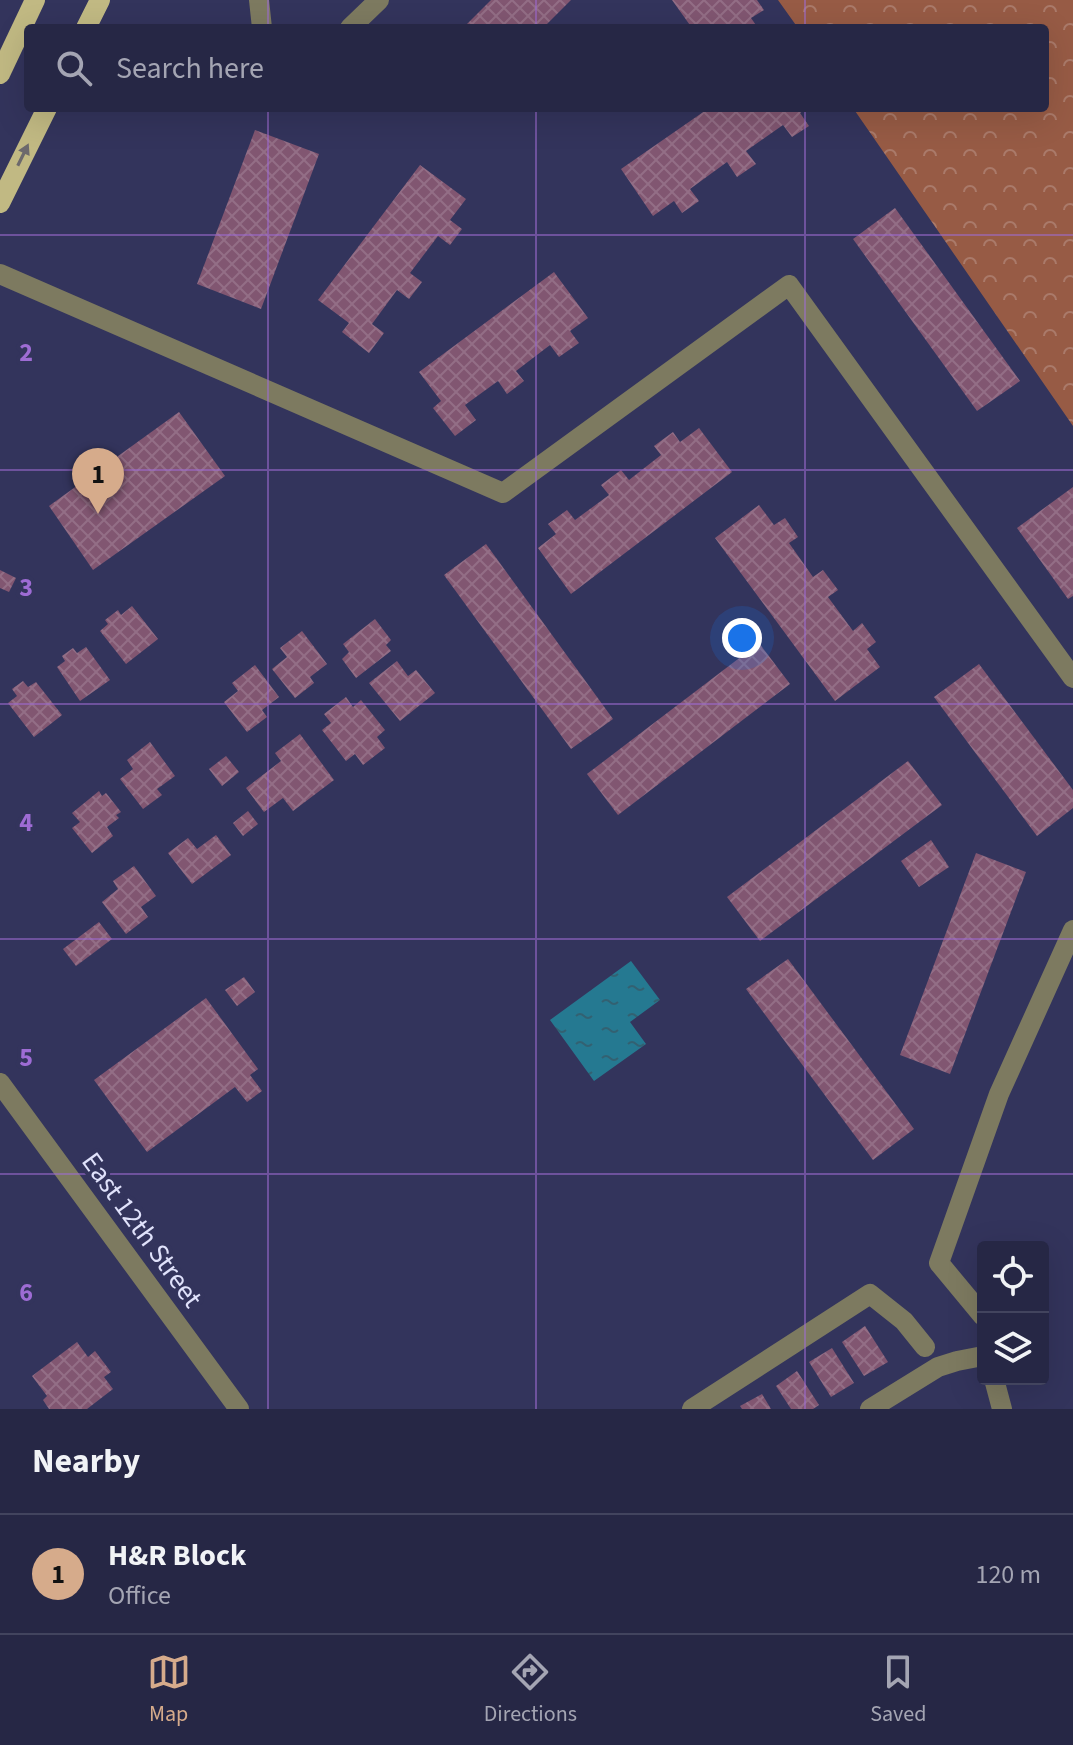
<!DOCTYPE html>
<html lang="en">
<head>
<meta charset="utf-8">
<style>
	body { margin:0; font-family:"Source Sans 3",sans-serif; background:#2e2f4c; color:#f1f3f6 }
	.controls { position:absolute; right:24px; bottom:24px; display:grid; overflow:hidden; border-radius:8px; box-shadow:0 8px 32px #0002 }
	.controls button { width:72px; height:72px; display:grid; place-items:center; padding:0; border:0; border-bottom:2px solid #42445e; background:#262745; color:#f1f3f6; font:40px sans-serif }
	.you { position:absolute; left:742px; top:638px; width:28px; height:28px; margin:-20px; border:6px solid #fff; border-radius:50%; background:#1a73e8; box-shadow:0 0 0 12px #1a73e833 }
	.badge { display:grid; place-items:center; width:52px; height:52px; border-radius:50%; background:#d6ab8b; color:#111; font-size:26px; font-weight:700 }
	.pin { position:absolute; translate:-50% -66px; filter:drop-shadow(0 2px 4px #0008) }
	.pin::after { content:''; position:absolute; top:42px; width:28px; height:24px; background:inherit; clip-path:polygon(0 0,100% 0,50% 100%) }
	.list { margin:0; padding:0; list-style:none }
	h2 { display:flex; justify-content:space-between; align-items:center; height:104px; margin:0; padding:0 32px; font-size:34px }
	h2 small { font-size:26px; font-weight:400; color:#a4a5b3 }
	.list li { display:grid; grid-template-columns:52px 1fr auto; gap:24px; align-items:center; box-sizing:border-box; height:120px; padding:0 32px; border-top:2px solid #42445e }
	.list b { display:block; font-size:30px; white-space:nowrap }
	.list p { margin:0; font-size:26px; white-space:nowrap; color:#a4a5b3 }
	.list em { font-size:26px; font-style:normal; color:#a4a5b3 }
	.icon { flex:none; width:44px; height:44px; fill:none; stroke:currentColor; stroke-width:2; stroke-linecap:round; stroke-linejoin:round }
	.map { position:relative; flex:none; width:1073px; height:1409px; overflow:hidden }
	.search { position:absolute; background:#262745; box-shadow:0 8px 32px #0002; left:24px; right:24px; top:24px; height:88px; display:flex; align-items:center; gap:20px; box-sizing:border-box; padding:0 28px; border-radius:8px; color:#a4a5b3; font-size:30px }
	.sheet { height:224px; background:#262745 }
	nav { display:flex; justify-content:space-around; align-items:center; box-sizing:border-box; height:112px; border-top:2px solid #42445e; background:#262745; font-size:22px; color:#a4a5b3 }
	nav a { display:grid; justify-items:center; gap:4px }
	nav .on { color:#d6ab8b }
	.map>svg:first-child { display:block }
	.forest { fill:url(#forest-crowns) }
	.water { fill:url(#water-ripples) }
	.building { fill:url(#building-cross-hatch) }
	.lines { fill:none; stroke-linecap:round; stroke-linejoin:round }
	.minor { stroke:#7d7a60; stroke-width:20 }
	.major { stroke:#c1b983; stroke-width:20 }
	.oneway { fill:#6c696c }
	.grid { fill:none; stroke:#9e6cd4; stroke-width:2; stroke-opacity:0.55 }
	.labels { text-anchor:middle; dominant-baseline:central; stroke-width:8; stroke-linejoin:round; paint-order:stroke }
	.street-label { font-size:28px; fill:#e0e2fb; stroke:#33345c }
	.grid-label { font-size:26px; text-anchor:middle; font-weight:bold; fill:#9e6cd4; stroke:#33345c; stroke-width:8; stroke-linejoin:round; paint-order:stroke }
</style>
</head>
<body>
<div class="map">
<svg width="1073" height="1409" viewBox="0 0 1073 1409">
	<defs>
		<pattern id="forest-crowns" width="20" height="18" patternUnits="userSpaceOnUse" patternTransform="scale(2)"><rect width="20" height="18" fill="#975b45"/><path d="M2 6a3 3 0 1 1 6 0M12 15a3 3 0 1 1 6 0" fill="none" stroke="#aa7a6a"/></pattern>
		<pattern id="water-ripples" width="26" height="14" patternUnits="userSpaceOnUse" patternTransform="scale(2)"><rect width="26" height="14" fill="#257991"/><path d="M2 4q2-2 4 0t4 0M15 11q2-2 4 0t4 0" fill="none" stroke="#326172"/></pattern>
		<pattern id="building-cross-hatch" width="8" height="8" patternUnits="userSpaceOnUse" patternTransform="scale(2)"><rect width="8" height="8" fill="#815671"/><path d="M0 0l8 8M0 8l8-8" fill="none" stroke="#936e86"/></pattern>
	</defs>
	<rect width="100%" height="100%" fill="#33345c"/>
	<polygon class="forest" points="778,0 1073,0 1073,426 853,108 1045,108 1045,28 798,28"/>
	<polygon class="water" points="631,961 660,1000 630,1022 646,1044 594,1081 550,1020"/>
	<g class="building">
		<polygon points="491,0 571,0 543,28 463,28"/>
		<polygon points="672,0 757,0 764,10 751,18 758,28 692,28"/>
		<polygon points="709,108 807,108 800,113 809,126 792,137 783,125 746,151 756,164 737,177 727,162 690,189 699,201 682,213 674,201 653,216 621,169"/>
		<polygon points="255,130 319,154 261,309 197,284"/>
		<polygon points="420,165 466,199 450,220 462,229 450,245 438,236 410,273 422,282 409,299 397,290 372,324 384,333 369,353 342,332 349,323 318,300"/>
		<polygon points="895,208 1020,381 977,411 853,239"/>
		<polygon points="554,272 588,318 570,331 579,343 559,357 550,345 516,371 524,381 507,394 498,381 465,405 476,420 455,436 433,408 441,401 419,372"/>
		<polygon points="179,412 225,476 93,570 49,506"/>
		<polygon points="699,428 732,472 571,594 538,548 556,534 548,524 567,510 575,520 609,495 601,485 621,470 629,480 661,455 654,446 673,432 680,442"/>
		<polygon points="1073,487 1073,596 1068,599 1017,528"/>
		<polygon points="759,505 774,525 785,518 798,537 789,543 813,577 823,570 838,590 828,597 853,631 862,623 876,642 867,649 880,667 835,701 715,538"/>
		<polygon points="486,544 613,719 571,749 444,575"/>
		<polygon points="0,570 16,578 9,592 0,588"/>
		<polygon points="132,606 158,639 126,664 100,631 108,624 105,620 118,610 121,615"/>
		<polygon points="375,619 391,640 386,645 391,651 356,678 342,659 349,652 343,644"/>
		<polygon points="302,631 327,664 310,677 314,683 295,698 272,669 287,657 280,648"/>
		<polygon points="759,643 790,684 618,815 587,774"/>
		<polygon points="86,647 110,680 80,701 57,667 65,661 62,656 73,648 77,653"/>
		<polygon points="397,661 408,676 416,670 435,693 400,721 369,683"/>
		<polygon points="979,664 1073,790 1073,808 1037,836 934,697"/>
		<polygon points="255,665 279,697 262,710 267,717 247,732 224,702 238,691 232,683"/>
		<polygon points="23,681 28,687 36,682 62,715 34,737 8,703 17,696 12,689"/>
		<polygon points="346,697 353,707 361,700 385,730 377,737 385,748 363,765 355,754 346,761 322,730 331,723 324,714"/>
		<polygon points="300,734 334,780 293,811 283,798 264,812 246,788 281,761 275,753"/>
		<polygon points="150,742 175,776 157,789 162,795 143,809 120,779 133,769 127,760"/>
		<polygon points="226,756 239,772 222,786 209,769"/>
		<polygon points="908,761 942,805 760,941 727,897"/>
		<polygon points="99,791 102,796 106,793 121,812 116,815 119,818 107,827 113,836 92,853 72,828 80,822 72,813"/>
		<polygon points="248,811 258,824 243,836 233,823"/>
		<polygon points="216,835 231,855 192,884 168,853 188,838 197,849"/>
		<polygon points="931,840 949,867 919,887 901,861"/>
		<polygon points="976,853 1026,872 950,1074 900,1055"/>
		<polygon points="134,866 156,896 141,907 148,917 126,934 102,902 118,889 113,881"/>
		<polygon points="99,922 112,939 76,966 63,949"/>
		<polygon points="788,959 914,1129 873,1160 746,989"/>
		<polygon points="244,977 255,992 237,1006 225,990"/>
		<polygon points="206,998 258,1069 250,1075 262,1091 247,1102 235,1087 147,1152 94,1080"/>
		<polygon points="865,1326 888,1362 864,1376 842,1342"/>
		<polygon points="77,1342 88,1357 95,1351 111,1372 104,1377 113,1389 87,1409 49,1409 43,1400 47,1396 32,1376"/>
		<polygon points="832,1348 854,1383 831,1397 809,1362"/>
		<polygon points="797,1371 819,1405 813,1409 791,1409 776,1386"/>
		<polygon points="762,1394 771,1409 742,1409 740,1406"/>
	</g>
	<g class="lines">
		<g class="minor">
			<polyline points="259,0 262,28"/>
			<polyline points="350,28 379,0"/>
			<polyline points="0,274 503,493 789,285 1073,678"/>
			<polyline points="0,1083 239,1409"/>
			<polyline points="983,1316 939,1263 999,1094 1073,930"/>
			<polyline points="994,1379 1002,1409"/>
			<polyline points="692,1409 870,1294 904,1321 925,1347"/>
			<polyline points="870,1409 938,1367 957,1361 983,1356"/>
		</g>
		<g class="major">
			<polyline points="86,28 100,0"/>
			<polyline points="0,74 35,0"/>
			<polyline points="0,203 47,108"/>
		</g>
	</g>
	<defs><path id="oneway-solid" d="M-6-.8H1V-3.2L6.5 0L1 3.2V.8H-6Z" transform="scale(2)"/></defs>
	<use class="oneway" href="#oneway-solid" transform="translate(23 155) rotate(-64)"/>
	<path class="grid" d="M268 0V28M536 0V28M805 0V28M268 108V1409M536 108V1409M805 108V1409M0 235H1073M0 470H1073M0 704H1073M0 939H1073M0 1174H1073"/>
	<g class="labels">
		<g class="street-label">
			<text transform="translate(142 1230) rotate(54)">East 12th Street</text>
		</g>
	</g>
	<g class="grid-label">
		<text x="26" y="361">2</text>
		<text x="26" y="596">3</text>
		<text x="26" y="831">4</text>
		<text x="26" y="1066">5</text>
		<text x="26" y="1301">6</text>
	</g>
</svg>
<div class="controls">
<button><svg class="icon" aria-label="locate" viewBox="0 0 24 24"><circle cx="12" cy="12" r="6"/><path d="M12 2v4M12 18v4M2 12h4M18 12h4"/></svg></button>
<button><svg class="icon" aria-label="layers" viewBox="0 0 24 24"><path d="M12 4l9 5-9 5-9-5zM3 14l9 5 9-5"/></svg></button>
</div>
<div class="you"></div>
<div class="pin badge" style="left:98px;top:514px">1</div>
<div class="search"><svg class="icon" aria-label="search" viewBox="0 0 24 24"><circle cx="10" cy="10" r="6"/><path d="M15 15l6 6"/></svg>Search here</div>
</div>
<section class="sheet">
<h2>Nearby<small></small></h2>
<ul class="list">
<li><span class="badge">1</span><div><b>H&amp;R Block</b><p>Office</p></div><em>120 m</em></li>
</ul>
</section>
<nav>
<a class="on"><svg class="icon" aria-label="map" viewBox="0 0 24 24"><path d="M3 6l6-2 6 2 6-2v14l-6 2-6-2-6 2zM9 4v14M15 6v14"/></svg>Map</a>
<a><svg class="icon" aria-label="directions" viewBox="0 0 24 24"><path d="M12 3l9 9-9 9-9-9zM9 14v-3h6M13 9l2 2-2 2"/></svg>Directions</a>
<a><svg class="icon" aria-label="saved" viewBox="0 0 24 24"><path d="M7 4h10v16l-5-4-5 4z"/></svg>Saved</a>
</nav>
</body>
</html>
